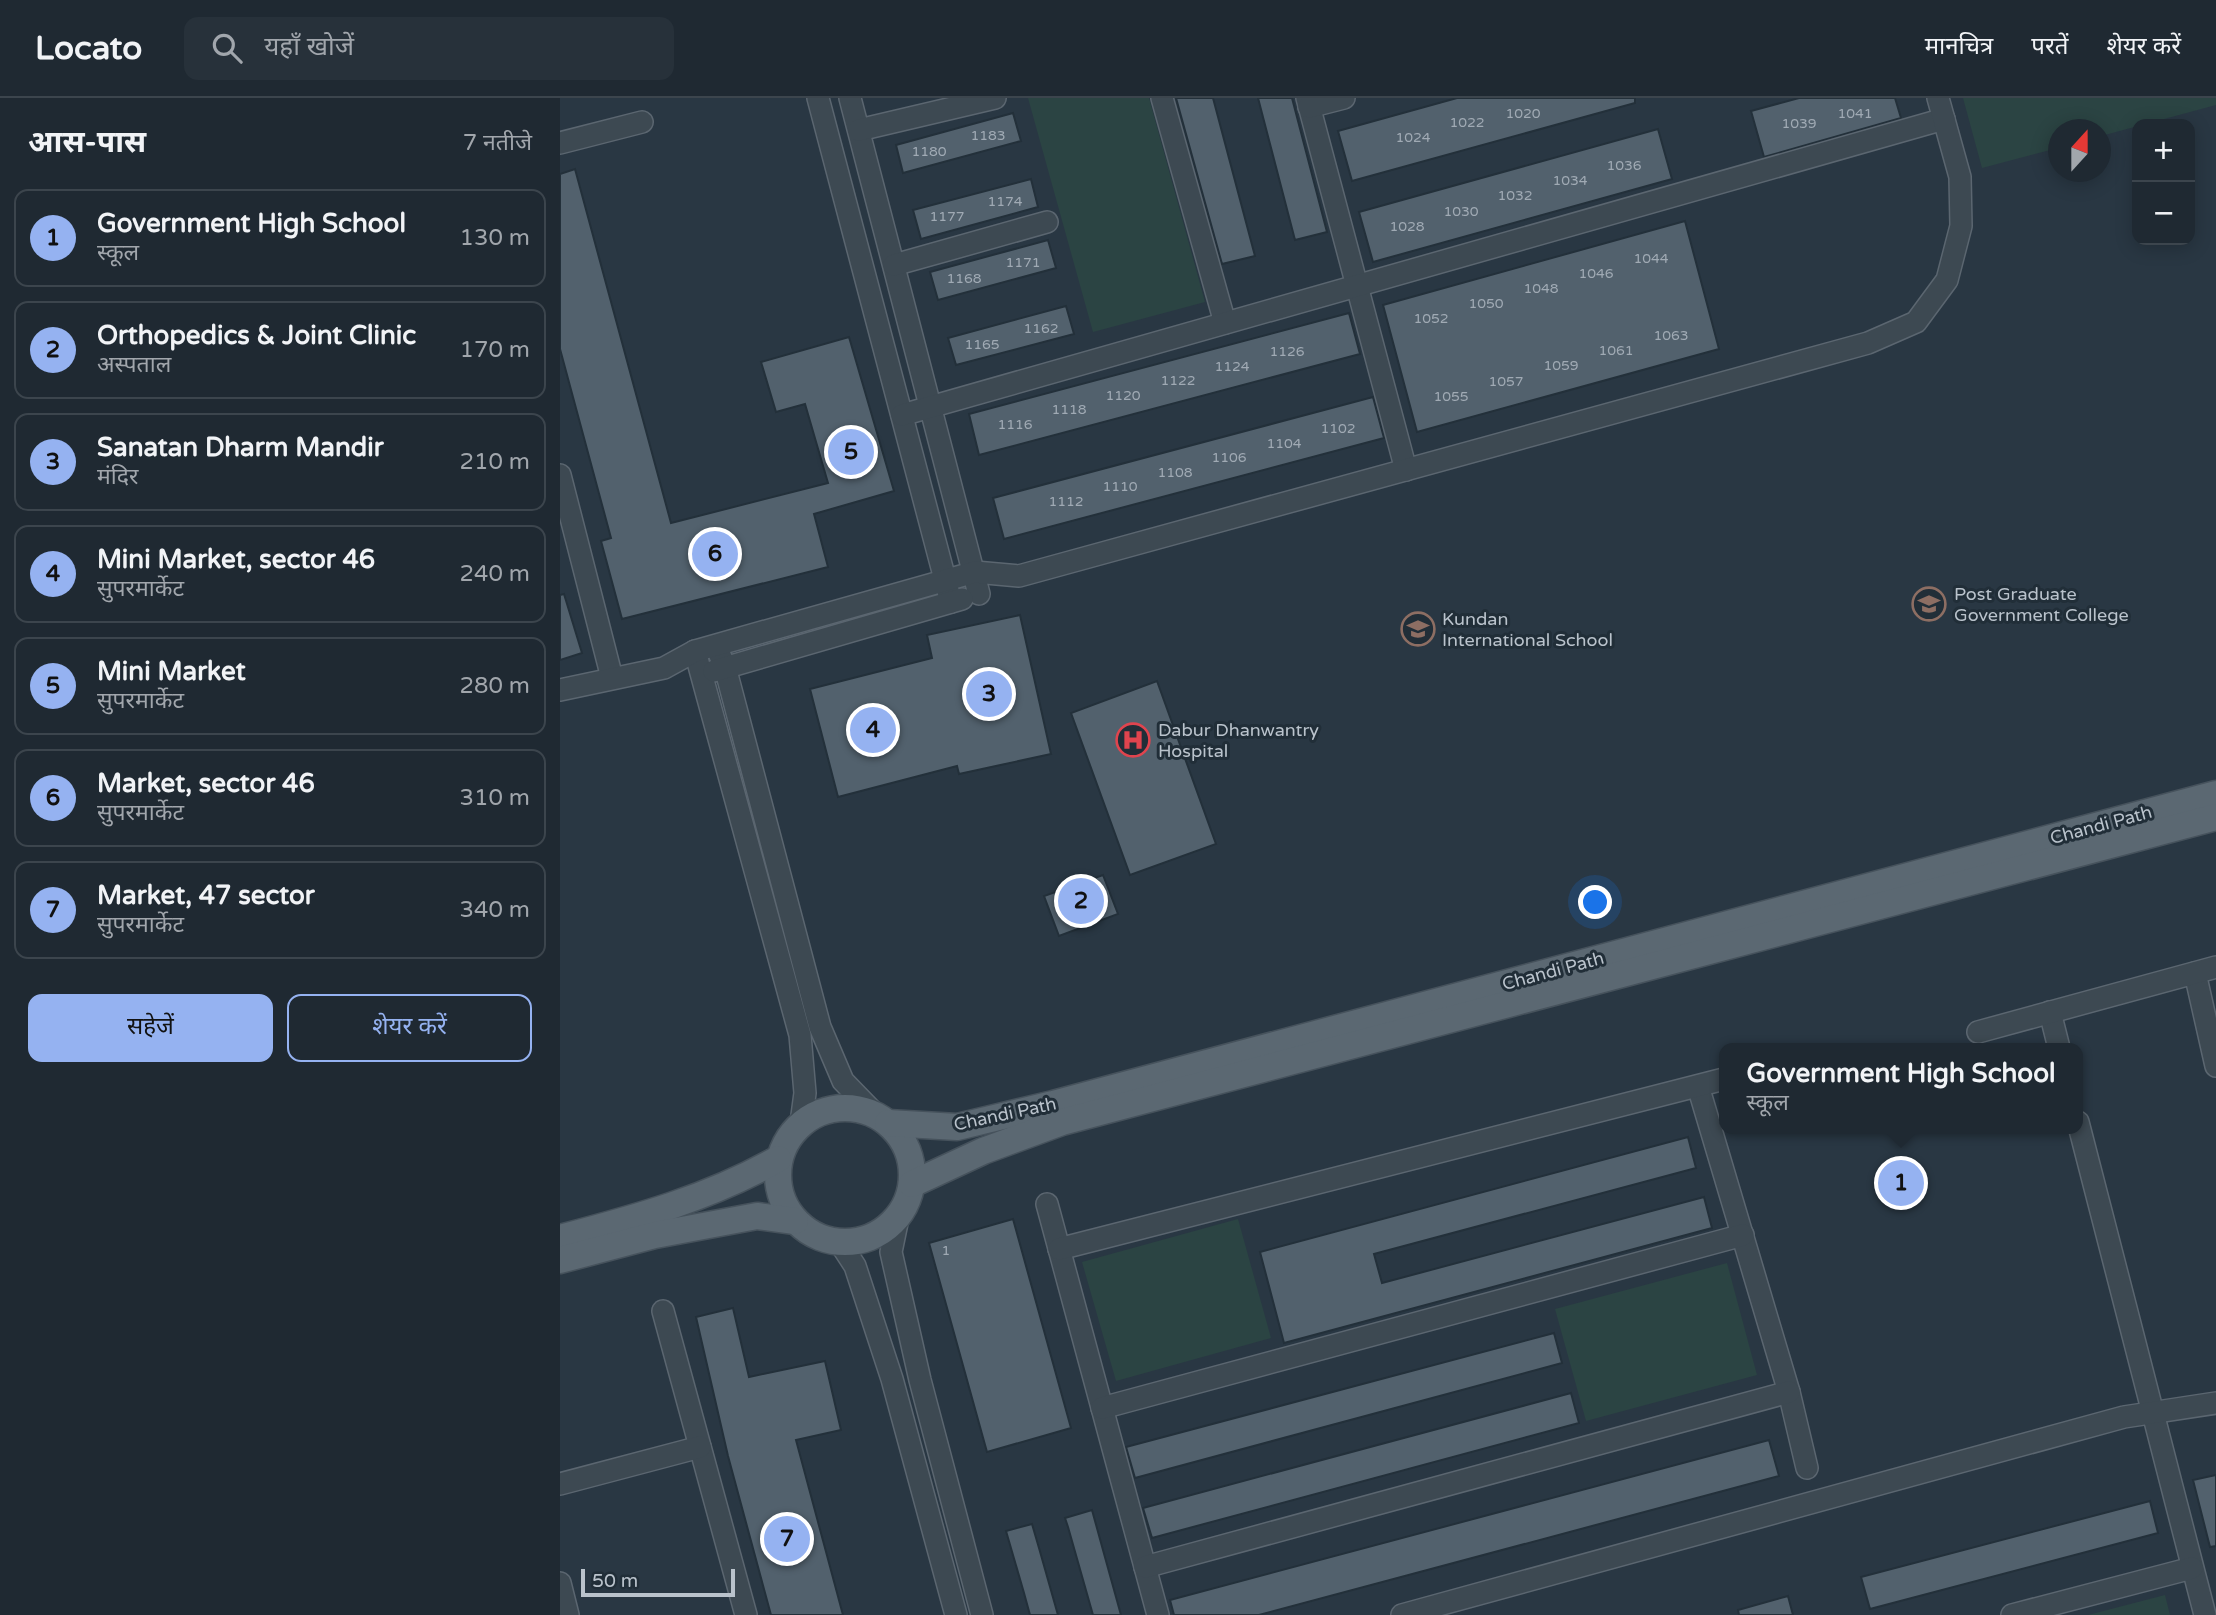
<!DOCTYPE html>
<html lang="hi">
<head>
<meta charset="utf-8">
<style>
	body { margin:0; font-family:"Varela Round","Noto Sans Devanagari",sans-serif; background:#27313a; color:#f1f3f6 }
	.controls { position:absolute; right:21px; top:21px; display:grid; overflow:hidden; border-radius:14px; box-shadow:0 4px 18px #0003 }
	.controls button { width:63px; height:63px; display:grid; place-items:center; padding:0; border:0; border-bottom:2px solid #3c454d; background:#1f2932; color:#f1f3f6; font:35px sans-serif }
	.compass { position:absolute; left:1488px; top:21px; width:63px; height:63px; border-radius:50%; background:#1f2932; box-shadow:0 4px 18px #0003; rotate:21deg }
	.scale { position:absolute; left:21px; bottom:18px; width:154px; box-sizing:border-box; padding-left:7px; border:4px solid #bac3cc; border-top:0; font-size:19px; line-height:24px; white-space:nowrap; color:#bac3cc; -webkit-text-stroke:5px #212e38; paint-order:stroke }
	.you { position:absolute; left:1036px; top:805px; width:24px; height:24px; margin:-18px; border:5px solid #fff; border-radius:50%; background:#1a73e8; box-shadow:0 0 0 10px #1a73e833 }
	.badge { display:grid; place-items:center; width:46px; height:46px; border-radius:50%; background:#95b2f1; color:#111; font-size:23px; font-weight:700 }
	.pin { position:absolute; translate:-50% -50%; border:4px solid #fff; box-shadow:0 2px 7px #0006 }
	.popup { position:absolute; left:1159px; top:945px; width:364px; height:91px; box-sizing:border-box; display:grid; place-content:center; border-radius:14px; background:#1f2932; filter:drop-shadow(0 2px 5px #0005); font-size:23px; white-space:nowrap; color:#a1a6ac }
	.popup b { font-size:26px; color:#f1f3f6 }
	.popup::after { content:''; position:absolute; left:50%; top:100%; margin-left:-14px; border:14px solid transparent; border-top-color:#1f2932 }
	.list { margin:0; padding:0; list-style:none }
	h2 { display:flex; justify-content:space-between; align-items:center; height:91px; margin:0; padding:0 28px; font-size:30px }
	h2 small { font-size:23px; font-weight:400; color:#a1a6ac }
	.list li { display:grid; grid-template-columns:46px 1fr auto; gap:21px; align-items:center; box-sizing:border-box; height:98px; margin:0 14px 14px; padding:0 14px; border:2px solid #3c454d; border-radius:14px }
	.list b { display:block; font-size:26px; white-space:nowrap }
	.list p { margin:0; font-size:23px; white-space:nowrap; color:#a1a6ac }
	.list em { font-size:23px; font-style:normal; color:#a1a6ac }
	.actions { display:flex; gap:14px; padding:21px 28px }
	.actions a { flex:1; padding:16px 0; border:2px solid #95b2f1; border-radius:14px; text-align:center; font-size:24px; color:#95b2f1 }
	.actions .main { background:#95b2f1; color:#111 }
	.icon { flex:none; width:38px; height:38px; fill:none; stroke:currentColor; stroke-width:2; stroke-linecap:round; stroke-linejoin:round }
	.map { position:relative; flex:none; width:1656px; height:1517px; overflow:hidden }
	header { display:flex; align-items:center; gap:42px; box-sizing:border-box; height:98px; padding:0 35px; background:#1f2932; border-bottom:2px solid #3c454d }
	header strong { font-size:33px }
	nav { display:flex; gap:38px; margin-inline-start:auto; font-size:24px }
	.search { width:490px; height:63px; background:#27313a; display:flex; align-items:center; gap:18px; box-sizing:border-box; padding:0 24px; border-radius:14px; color:#a1a6ac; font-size:26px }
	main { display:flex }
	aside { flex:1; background:#1f2932 }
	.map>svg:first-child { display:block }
	.green { fill:#2b4443 }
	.building { fill:#52616d; stroke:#23303a; stroke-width:2 }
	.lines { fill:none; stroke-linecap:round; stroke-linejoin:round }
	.minor-casing { stroke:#5b6670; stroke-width:24 }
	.major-casing { stroke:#46525c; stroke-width:29 }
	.minor { stroke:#3d4952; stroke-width:21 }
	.major { stroke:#5b6872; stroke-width:26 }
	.labels { text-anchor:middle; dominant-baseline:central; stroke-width:6; stroke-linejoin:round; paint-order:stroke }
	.number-label { font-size:14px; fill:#a0aab4 }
	.poi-label { font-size:18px; fill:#bac3cc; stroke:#212e38; text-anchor:start }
	.street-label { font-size:18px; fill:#bac3cc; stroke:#212e38 }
</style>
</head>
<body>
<header>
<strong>Locato</strong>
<div class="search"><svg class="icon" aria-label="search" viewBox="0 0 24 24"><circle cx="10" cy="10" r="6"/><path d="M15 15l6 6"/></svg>यहाँ खोजें</div>
<nav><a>मानचित्र</a><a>परतें</a><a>शेयर करें</a></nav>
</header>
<main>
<aside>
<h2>आस-पास<small>7 नतीजे</small></h2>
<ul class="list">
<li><span class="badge">1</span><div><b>Government High School</b><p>स्कूल</p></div><em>130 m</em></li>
<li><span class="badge">2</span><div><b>Orthopedics &amp; Joint Clinic</b><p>अस्पताल</p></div><em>170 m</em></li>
<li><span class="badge">3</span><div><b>Sanatan Dharm Mandir</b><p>मंदिर</p></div><em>210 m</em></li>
<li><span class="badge">4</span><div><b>Mini Market, sector 46</b><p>सुपरमार्केट</p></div><em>240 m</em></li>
<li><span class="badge">5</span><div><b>Mini Market</b><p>सुपरमार्केट</p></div><em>280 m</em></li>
<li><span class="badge">6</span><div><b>Market, sector 46</b><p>सुपरमार्केट</p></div><em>310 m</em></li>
<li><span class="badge">7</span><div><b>Market, 47 sector</b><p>सुपरमार्केट</p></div><em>340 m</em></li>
</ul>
<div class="actions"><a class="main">सहेजें</a><a>शेयर करें</a></div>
</aside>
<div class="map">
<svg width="1656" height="1517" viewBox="0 0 1656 1517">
	<rect width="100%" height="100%" fill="#293743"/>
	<g class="green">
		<polygon points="468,0 589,0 645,204 533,234"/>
		<polygon points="1403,0 1656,0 1656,7 1541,38 1540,32 1498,32 1498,50 1422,70"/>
		<polygon points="678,1121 711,1240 556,1283 522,1164"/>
		<polygon points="1167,1165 1197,1277 1026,1323 995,1211"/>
		<polygon points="1605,1497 1610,1517 1528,1517"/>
	</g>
	<g class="building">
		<polygon points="616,0 653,0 695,158 662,166"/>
		<polygon points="698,0 732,0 767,134 735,142"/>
		<polygon points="897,0 1075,0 1075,5 792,83 778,33"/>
		<polygon points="1239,0 1335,0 1341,20 1204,59 1191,13"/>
		<polygon points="453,15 461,43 343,75 336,47"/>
		<polygon points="1098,31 1112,81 813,164 799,114"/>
		<polygon points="15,71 111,425 268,385 245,306 216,314 201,264 289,239 334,393 254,416 268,469 62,521 41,443 51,440 0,251 0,76"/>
		<polygon points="471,81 478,109 361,141 353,112"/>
		<polygon points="1125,123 1159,251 857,334 823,207"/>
		<polygon points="488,142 496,170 378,202 370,174"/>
		<polygon points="506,208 514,236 396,267 388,240"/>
		<polygon points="789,215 800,256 419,357 409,316"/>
		<polygon points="813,299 824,340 444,441 433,400"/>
		<polygon points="4,496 22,555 0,562 0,497"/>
		<polygon points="460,517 491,656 399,676 397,668 278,699 250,591 372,560 367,537"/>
		<polygon points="597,583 656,746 570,777 511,615"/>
		<polygon points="543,777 558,816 499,838 484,798"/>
		<polygon points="1128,1039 1136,1070 814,1156 822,1185 1144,1099 1152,1130 724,1245 700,1154"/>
		<polygon points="453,1121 511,1330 427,1354 369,1145"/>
		<polygon points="173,1210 189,1279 265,1263 281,1332 236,1342 283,1517 211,1517 168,1358 136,1219"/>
		<polygon points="994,1235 1002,1265 575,1380 566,1349"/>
		<polygon points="1011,1295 1019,1325 592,1440 583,1410"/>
		<polygon points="1209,1342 1219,1378 699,1517 614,1517 610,1502"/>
		<polygon points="1656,1377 1656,1448 1650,1449 1633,1382"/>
		<polygon points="1590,1403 1598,1435 1310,1511 1301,1479"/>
		<polygon points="532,1412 543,1452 561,1517 533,1517 508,1429 505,1420"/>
		<polygon points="472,1426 479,1450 498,1517 470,1517 464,1495 446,1433"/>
		<polygon points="1228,1498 1233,1517 1179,1517 1178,1512"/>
	</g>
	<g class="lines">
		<defs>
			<g id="minor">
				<polyline points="258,0 391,504"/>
				<polyline points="290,0 419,496"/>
				<polyline points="602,0 665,225"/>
				<polyline points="747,0 846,372"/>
				<polyline points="749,9 784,0"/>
				<polyline points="299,32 435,0"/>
				<polyline points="0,45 82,24"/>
				<polyline points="334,167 487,124"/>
				<polyline points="342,317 1384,21"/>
				<polyline points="0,377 52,580"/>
				<polyline points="156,548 165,569 260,929 283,983 316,1017"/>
				<polyline points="135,553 240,937 245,995 241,1025"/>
				<polyline points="154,573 402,501"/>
				<polyline points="0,592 104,570 135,553 415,474 459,478 1308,245 1356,224 1387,182 1401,128 1400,79 1378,0"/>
				<polyline points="1635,875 1656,968"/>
				<polyline points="1490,914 1499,950"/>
				<polyline points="1418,934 1656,869"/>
				<polyline points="1138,988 1229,1294 1247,1370"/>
				<polyline points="1518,1024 1645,1517"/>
				<polyline points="487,1106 598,1517"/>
				<polyline points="338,1120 331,1154 360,1282 422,1517"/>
				<polyline points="280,1145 295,1168 332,1281 396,1517"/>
				<polyline points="499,1151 1164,981"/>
				<polyline points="103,1213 186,1517"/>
				<polyline points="542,1310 1183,1137"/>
				<polyline points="0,1386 140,1349"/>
				<polyline points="585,1469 1229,1294"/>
				<polyline points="0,1485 8,1517"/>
				<polyline points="842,1517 1564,1319 1656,1305"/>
				<polyline points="1452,1517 1632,1470"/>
			</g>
			<g id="major">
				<circle cx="285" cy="1077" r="67"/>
				<polyline points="328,1025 397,1029 493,1006 1656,696"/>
				<polyline points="352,1086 423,1053 502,1024 1656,719"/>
				<path d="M0 1140C76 1120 149 1100 218 1061"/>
				<polyline points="0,1162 95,1137 197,1118 235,1123"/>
			</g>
		</defs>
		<use href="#minor" class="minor-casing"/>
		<use href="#major" class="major-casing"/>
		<use href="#minor" class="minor"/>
		<use href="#major" class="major"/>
	</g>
	<defs>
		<symbol id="university-ring" viewBox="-11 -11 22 22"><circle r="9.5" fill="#212e38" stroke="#8d6e63" stroke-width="1.5"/><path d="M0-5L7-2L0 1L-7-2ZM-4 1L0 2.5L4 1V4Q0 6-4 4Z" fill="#8d6e63"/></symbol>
		<symbol id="school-ring" viewBox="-11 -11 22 22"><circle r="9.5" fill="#212e38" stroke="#8d6e63" stroke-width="1.5"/><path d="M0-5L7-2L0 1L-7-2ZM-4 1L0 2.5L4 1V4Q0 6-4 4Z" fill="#8d6e63"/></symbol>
		<symbol id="hospital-ring" viewBox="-11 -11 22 22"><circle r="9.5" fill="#212e38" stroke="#e0444e" stroke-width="1.5"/><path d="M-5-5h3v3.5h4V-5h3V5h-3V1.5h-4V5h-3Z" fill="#e0444e"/></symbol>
	</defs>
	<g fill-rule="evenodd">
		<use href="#university-ring" x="1350" y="487" width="38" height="38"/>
		<use href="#school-ring" x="839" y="512" width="38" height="38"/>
		<use href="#hospital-ring" x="554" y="623" width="38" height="38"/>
	</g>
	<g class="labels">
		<g class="number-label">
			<text x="963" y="15">1020</text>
			<text x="1295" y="15">1041</text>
			<text x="907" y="24">1022</text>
			<text x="1239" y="25">1039</text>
			<text x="428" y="37">1183</text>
			<text x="853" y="39">1024</text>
			<text x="369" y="53">1180</text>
			<text x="1064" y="67">1036</text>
			<text x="1010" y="82">1034</text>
			<text x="955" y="97">1032</text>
			<text x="445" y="103">1174</text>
			<text x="901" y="113">1030</text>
			<text x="387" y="118">1177</text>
			<text x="847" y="128">1028</text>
			<text x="1091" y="160">1044</text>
			<text x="463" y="164">1171</text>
			<text x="1036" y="175">1046</text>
			<text x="404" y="180">1168</text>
			<text x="981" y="190">1048</text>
			<text x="926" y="205">1050</text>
			<text x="871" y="220">1052</text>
			<text x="481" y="230">1162</text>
			<text x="1111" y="237">1063</text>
			<text x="422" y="246">1165</text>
			<text x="1056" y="252">1061</text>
			<text x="727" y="253">1126</text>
			<text x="1001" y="267">1059</text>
			<text x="672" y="268">1124</text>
			<text x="618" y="282">1122</text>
			<text x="946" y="283">1057</text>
			<text x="563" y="297">1120</text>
			<text x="891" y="298">1055</text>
			<text x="509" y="311">1118</text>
			<text x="455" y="326">1116</text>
			<text x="778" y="330">1102</text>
			<text x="724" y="345">1104</text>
			<text x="669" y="359">1106</text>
			<text x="615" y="374">1108</text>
			<text x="560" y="388">1110</text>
			<text x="506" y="403">1112</text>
			<text x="386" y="1152">1</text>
		</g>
		<g class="poi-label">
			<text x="1394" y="496">Post Graduate<tspan x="1394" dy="21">Government College</tspan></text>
			<text x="882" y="521">Kundan<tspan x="882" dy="21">International School</tspan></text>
			<text x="598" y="632">Dabur Dhanwantry<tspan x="598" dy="21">Hospital</tspan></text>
		</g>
		<g class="street-label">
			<text transform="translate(1541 727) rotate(-15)">Chandi Path</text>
			<text transform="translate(993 873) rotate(-15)">Chandi Path</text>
			<text transform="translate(445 1016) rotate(-12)">Chandi Path</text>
		</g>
	</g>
</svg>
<div class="controls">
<button>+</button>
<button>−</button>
</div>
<svg class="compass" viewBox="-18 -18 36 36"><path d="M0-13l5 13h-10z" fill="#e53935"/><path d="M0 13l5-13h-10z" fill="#a1a6ac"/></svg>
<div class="scale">50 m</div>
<div class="you"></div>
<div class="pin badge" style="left:1341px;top:1085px">1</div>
<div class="popup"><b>Government High School</b>स्कूल</div>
<div class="pin badge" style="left:521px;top:803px">2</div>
<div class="pin badge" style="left:429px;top:596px">3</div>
<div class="pin badge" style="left:313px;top:632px">4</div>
<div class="pin badge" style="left:291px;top:354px">5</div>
<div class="pin badge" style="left:155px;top:456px">6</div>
<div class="pin badge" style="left:227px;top:1441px">7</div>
</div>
</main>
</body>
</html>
